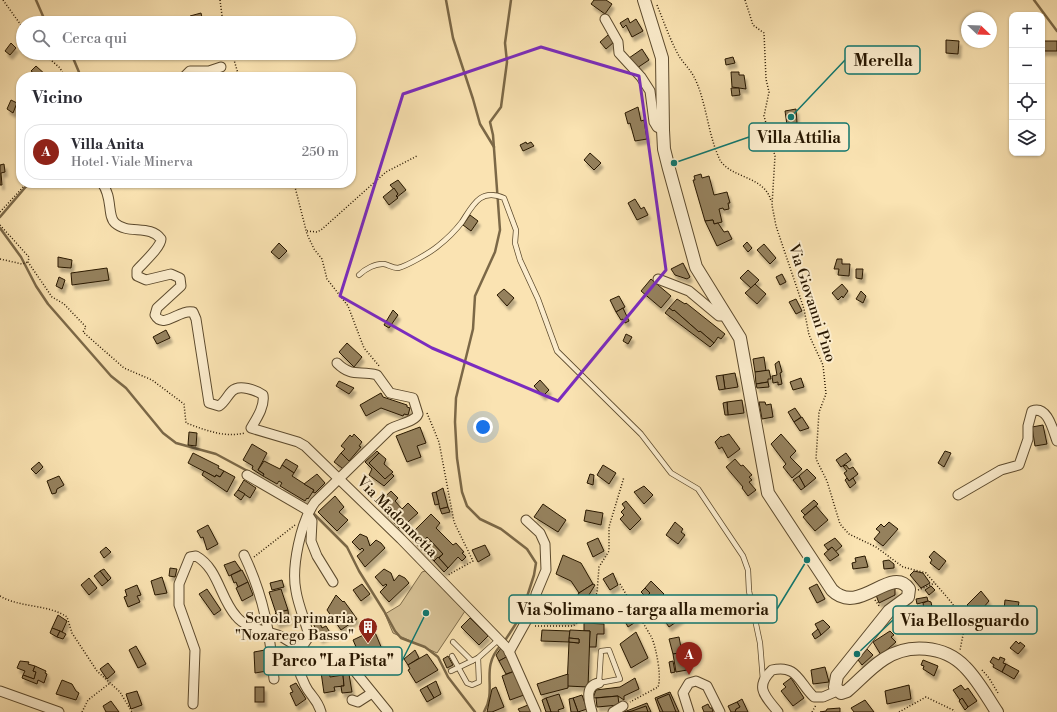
<!DOCTYPE html>
<html lang="it">
<head>
<meta charset="utf-8">
<style>
	body { margin:0; font-family:"Libre Bodoni",serif; background:#f7f7f7; color:#2b2b33 }
	.controls { position:absolute; right:12px; top:12px; display:grid; overflow:hidden; border-radius:8px; box-shadow:0 1px 3px #0004 }
	.controls button { width:36px; height:36px; display:grid; place-items:center; padding:0; border:0; border-bottom:1px solid #e1e1e2; background:#fff; color:#2b2b33; font:20px sans-serif }
	.compass { position:absolute; left:961px; top:12px; width:36px; height:36px; border-radius:50%; background:#fff; box-shadow:0 1px 3px #0004; rotate:113deg }
	.you { position:absolute; left:483px; top:427px; width:14px; height:14px; margin:-10px; border:3px solid #fff; border-radius:50%; background:#1a73e8; box-shadow:0 0 0 6px #1a73e833 }
	.badge { display:grid; place-items:center; width:26px; height:26px; border-radius:50%; background:#8f2418; color:#fff; font-size:13px; font-weight:700 }
	.pin { position:absolute; translate:-50% -33px; filter:drop-shadow(0 1px 2px #0008) }
	.pin::after { content:''; position:absolute; top:21px; width:14px; height:12px; background:inherit; clip-path:polygon(0 0,100% 0,50% 100%) }
	.list { margin:0; padding:0; list-style:none }
	h2 { display:flex; justify-content:space-between; align-items:center; height:52px; margin:0; padding:0 16px; font-size:17px }
	h2 small { font-size:13px; font-weight:400; color:#7c7c81 }
	.list li { display:grid; grid-template-columns:26px 1fr auto; gap:12px; align-items:center; box-sizing:border-box; height:56px; margin:0 8px 8px; padding:0 8px; border:1px solid #e1e1e2; border-radius:16px }
	.list b { display:block; font-size:15px; white-space:nowrap }
	.list p { margin:0; font-size:13px; white-space:nowrap; color:#7c7c81 }
	.list em { font-size:13px; font-style:normal; color:#7c7c81 }
	.icon { flex:none; width:22px; height:22px; fill:none; stroke:currentColor; stroke-width:2; stroke-linecap:round; stroke-linejoin:round }
	.map { position:relative; flex:none; width:1057px; height:712px; overflow:hidden }
	.search { position:absolute; background:#fff; box-shadow:0 1px 3px #0004; left:16px; top:16px; width:340px; height:44px; display:flex; align-items:center; gap:10px; box-sizing:border-box; padding:0 14px; border-radius:22px; color:#7c7c81; font-size:15px }
	.panel { position:absolute; background:#fff; box-shadow:0 1px 3px #0004; left:16px; top:72px; width:340px; height:116px; border-radius:16px }
	.map>svg:first-child { display:block }
	.green { fill:#d6c094; stroke:#7f6c4a }
	.lines { fill:none; stroke-linecap:round; stroke-linejoin:round }
	.stream { stroke:#7b6847; stroke-width:2.5 }
	.building { fill:#95815d; stroke:#281701; filter:url(#shadow) }
	.service-casing { stroke:#5c4a2d; stroke-width:6 }
	.minor-casing { stroke:#5c4a2d; stroke-width:11 }
	.tertiary-casing { stroke:#5c4a2d; stroke-width:14 }
	.path { stroke:#281701; stroke-width:1.5; stroke-dasharray:1 2; stroke-linecap:butt }
	.service { stroke:#fcedcd; stroke-width:4.5 }
	.minor { stroke:#fcedcd; stroke-width:9 }
	.tertiary { stroke:#fcedcd; stroke-width:12 }
	.marked { fill:none; stroke:#7b2cbf; stroke-width:3; stroke-linejoin:round }
	.labels { text-anchor:middle; dominant-baseline:central; stroke-width:4; stroke-linejoin:round; paint-order:stroke }
	.street-label { font-size:15px; fill:#281701; stroke:#fcedcd }
	.poi-label { font-size:15px; fill:#281701; stroke:#fcedcd; text-anchor:end }
	.leader { fill:none; stroke:#0f766e; stroke-width:1.5 }
	.callout-dot { fill:#0f766e; stroke:#fcedcd; stroke-width:1.5 }
	.callout { fill:#fcedcd; stroke:#0f766e; stroke-width:1.5 }
	.callout-label { font-size:16px; text-anchor:middle; font-weight:bold; fill:#281701 }
</style>
</head>
<body>
<div class="map">
<svg width="1057" height="712" viewBox="0 0 1057 712">
	<defs>
		<filter id="shadow"><feDropShadow dx="2.5" dy="4.5" stdDeviation="1" flood-color="#0004"/></filter>
	</defs>
	<rect width="100%" height="100%" fill="#fae3b2"/>
	<filter id="stains"><feTurbulence type="fractalNoise" baseFrequency=".005" numOctaves="4"/><feColorMatrix values="0 0 0 0 .2 0 0 0 0 .09 0 0 0 0 .02 0 0 0 .5 -.17"/></filter>
	<radialGradient id="worn" r=".72"><stop offset=".6" stop-color="#630" stop-opacity="0"/><stop offset="1" stop-color="#630" stop-opacity=".3"/></radialGradient>
	<polygon class="green" points="425,571 465,611 437,653 393,633 385,614 400,605 422,572"/>
	<g class="lines">
		<g class="stream">
			<polyline points="36,0 46,23"/>
			<polyline points="446,0 453,38 473,99 480,124 494,147"/>
			<polyline points="1034,0 1057,31"/>
			<polyline points="71,53 81,77"/>
			<polyline points="0,217 29,183"/>
			<polyline points="0,228 21,257 36,286 48,304 111,376 126,388 163,433 176,443 216,454 255,475"/>
			<polyline points="311,511 347,547 359,571 384,611 395,631 401,638 425,647 438,657 448,677 475,712"/>
			<polyline points="504,642 517,622 526,600 534,575 536,563 527,549 501,529 480,519 467,506 462,492 457,458 455,422 456,398 473,329 475,296 495,252 500,230 493,135 490,122 501,107 507,62 505,43 511,0"/>
			<path d="M484 712C498 688 479 669 501 645"/>
		</g>
	</g>
	<g class="building">
		<polygon points="594,0 606,0 612,4 605,14 591,4"/>
		<polygon points="201,13 203,22 191,23 190,16"/>
		<polygon points="628,18 630,23 636,19 643,31 632,37 626,25 623,28 620,23"/>
		<polygon points="608,35 614,42 606,49 600,42"/>
		<polygon points="946,40 959,41 958,54 946,53"/>
		<rect x="1042" y="41" width="15" height="10"/>
		<polygon points="11,43 16,48 10,55 5,51"/>
		<polygon points="642,49 649,60 637,68 629,58"/>
		<polygon points="733,57 735,63 726,65 725,59"/>
		<polygon points="36,66 47,76 46,77 39,77 31,71"/>
		<polygon points="731,72 739,72 739,75 744,75 746,89 732,87"/>
		<polygon points="731,88 739,88 740,95 732,96"/>
		<polygon points="11,100 17,103 13,113 7,109"/>
		<polygon points="638,107 641,121 644,120 647,139 635,141 630,123 628,124 625,113"/>
		<polygon points="796,109 797,123 787,125 785,111"/>
		<polygon points="526,142 527,144 531,142 534,146 523,151 520,145"/>
		<polygon points="590,153 601,163 594,170 584,160"/>
		<polygon points="4,164 5,172 1,173 2,185 0,185 0,165"/>
		<polygon points="701,174 702,178 709,176 714,195 727,192 730,203 728,203 729,209 724,210 723,208 719,209 722,222 714,224 713,220 705,221 693,180 695,180 694,176"/>
		<polygon points="398,180 406,190 397,197 396,196 398,194 390,185"/>
		<polygon points="394,188 398,194 396,196 398,198 389,205 383,197"/>
		<polygon points="635,199 641,209 644,207 648,215 637,220 628,203"/>
		<polygon points="470,215 478,221 471,231 463,225"/>
		<polygon points="713,220 714,224 718,223 724,232 728,231 732,239 717,246 705,221"/>
		<polygon points="747,242 752,248 748,252 743,246"/>
		<polygon points="279,243 287,251 279,259 271,252"/>
		<polygon points="764,244 776,258 770,264 757,250"/>
		<polygon points="58,257 72,260 71,268 58,267"/>
		<polygon points="837,259 842,259 842,264 850,264 849,276 838,275 839,269 834,269"/>
		<polygon points="683,263 690,277 687,279 675,275 671,269"/>
		<polygon points="107,268 109,280 72,285 71,273"/>
		<polygon points="856,269 863,269 862,279 856,278"/>
		<polygon points="748,270 759,280 751,288 740,278"/>
		<polygon points="782,274 786,282 780,285 776,277"/>
		<polygon points="59,277 65,280 62,289 56,286"/>
		<polygon points="651,279 671,296 661,308 641,291"/>
		<polygon points="755,284 766,294 757,304 745,293"/>
		<polygon points="842,284 848,291 843,298 842,296 838,300 832,293"/>
		<polygon points="504,289 514,298 507,306 497,295"/>
		<polygon points="861,291 866,296 863,303 856,299"/>
		<polygon points="619,296 625,307 616,312 610,300"/>
		<polygon points="677,299 685,304 686,303 725,334 721,339 718,337 714,343 700,331 699,332 674,310 673,311 669,308"/>
		<polygon points="796,299 802,311 796,314 789,302"/>
		<polygon points="623,308 629,321 625,323 623,319 621,320 616,312"/>
		<polygon points="669,308 673,311 674,310 699,332 700,331 714,343 710,347 665,313"/>
		<polygon points="393,310 398,315 389,328 384,325"/>
		<polygon points="166,330 170,338 157,344 153,337"/>
		<polygon points="626,334 632,337 628,344 623,341"/>
		<polygon points="347,343 362,357 354,367 339,352"/>
		<polygon points="764,357 766,371 755,372 753,359"/>
		<polygon points="779,361 782,372 780,373 782,384 778,385 778,382 773,383 772,376 777,375 775,364"/>
		<polygon points="769,370 771,379 768,379 768,382 756,384 755,372"/>
		<polygon points="735,373 738,387 725,389 723,375"/>
		<polygon points="723,375 725,389 719,390 716,376"/>
		<polygon points="801,378 804,387 793,390 790,382"/>
		<polygon points="540,380 549,390 543,396 534,386"/>
		<polygon points="339,381 354,388 349,394 336,386"/>
		<polygon points="768,382 769,387 757,388 756,384"/>
		<polygon points="381,393 383,397 407,405 407,407 410,408 408,415 404,414 403,416 381,408 366,416 360,405"/>
		<polygon points="742,400 744,413 728,415 727,402"/>
		<polygon points="727,402 728,415 725,415 723,403"/>
		<polygon points="759,402 765,402 766,405 771,404 773,417 762,419"/>
		<polygon points="795,408 801,417 794,422 788,412"/>
		<polygon points="802,417 809,428 800,431 794,422"/>
		<polygon points="1043,425 1047,444 1035,446 1032,427"/>
		<polygon points="420,427 426,443 417,446 421,457 407,462 396,436"/>
		<polygon points="189,432 197,433 196,446 188,445"/>
		<polygon points="354,434 362,442 359,446 361,447 349,461 341,453 345,449 341,446 350,435 352,437"/>
		<polygon points="729,434 740,449 728,458 722,447 719,449 715,442 721,436 722,437"/>
		<polygon points="781,434 796,451 790,457 802,469 792,478 783,467 786,464 771,444"/>
		<polygon points="252,444 267,453 258,470 264,474 263,476 252,469 253,466 243,460"/>
		<polygon points="377,451 379,453 369,463 385,479 391,473 394,476 384,486 369,475 372,469 365,462"/>
		<polygon points="945,451 951,453 944,467 938,463"/>
		<polygon points="193,453 219,466 218,468 224,471 220,477 216,475 215,477 188,463"/>
		<polygon points="341,453 351,463 346,471 334,462"/>
		<polygon points="379,453 386,459 384,464 393,472 385,479 369,463"/>
		<polygon points="846,453 851,460 841,467 836,460"/>
		<polygon points="286,459 298,466 294,473 282,465"/>
		<polygon points="735,459 741,466 743,465 752,475 749,477 752,480 749,482 756,490 748,496 742,488 743,487 726,467"/>
		<polygon points="264,461 280,469 282,465 294,473 292,476 314,490 308,499 307,498 305,501 280,486 282,483 279,481 277,484 263,476 264,474 258,470"/>
		<polygon points="39,462 43,467 36,474 31,469"/>
		<polygon points="603,465 616,473 609,484 597,475"/>
		<polygon points="846,465 849,469 853,467 858,474 849,481 844,473 847,471 843,466"/>
		<polygon points="807,469 816,478 805,487 799,476"/>
		<polygon points="204,471 215,477 216,475 220,477 224,471 235,477 227,492 202,475"/>
		<polygon points="317,474 325,483 315,493 313,492 314,490 304,484"/>
		<polygon points="590,474 594,475 593,485 587,483"/>
		<polygon points="59,476 64,485 57,489 56,493 52,494 47,481"/>
		<polygon points="799,476 805,487 801,490 793,480"/>
		<polygon points="847,478 849,481 853,478 856,483 850,488 845,480"/>
		<polygon points="244,480 256,488 250,498 238,490"/>
		<polygon points="644,486 653,495 644,504 634,492"/>
		<polygon points="443,488 448,507 440,509 436,492"/>
		<polygon points="238,490 245,494 241,500 234,495"/>
		<polygon points="391,491 398,498 395,501 402,509 408,503 418,513 400,529 377,504"/>
		<polygon points="436,492 439,504 435,505 432,493"/>
		<polygon points="335,496 344,507 339,512 348,520 337,531 318,512"/>
		<polygon points="814,500 818,504 805,515 801,511"/>
		<polygon points="626,501 641,519 630,530 620,519 624,515 621,512 625,508 622,504"/>
		<polygon points="543,504 566,520 558,532 534,517"/>
		<polygon points="816,506 828,520 815,531 803,517"/>
		<polygon points="448,507 450,512 442,514 440,509"/>
		<polygon points="586,510 603,513 601,525 584,521"/>
		<polygon points="431,514 440,523 436,528 453,545 456,543 464,552 462,553 466,557 462,561 458,557 448,568 439,558 443,554 427,537 423,541 413,532"/>
		<polygon points="675,522 683,529 681,532 685,535 678,544 666,535"/>
		<polygon points="889,522 898,529 883,546 874,539 880,532 876,529 881,524 884,527"/>
		<polygon points="208,525 218,544 207,550 203,537 201,538 197,531"/>
		<polygon points="413,532 424,542 419,547 409,536"/>
		<polygon points="360,534 367,537 370,546 376,540 381,543 385,548 365,567 357,556 364,550 362,548 360,550 352,542"/>
		<polygon points="427,537 443,554 434,561 419,547"/>
		<polygon points="598,538 604,551 593,557 587,543"/>
		<polygon points="835,538 842,546 835,552 832,547 828,550 824,545"/>
		<polygon points="485,545 490,555 478,562 472,550"/>
		<polygon points="106,547 111,552 104,558 100,552"/>
		<polygon points="832,547 839,555 830,561 824,554"/>
		<polygon points="934,551 946,561 939,570 930,563 932,560 929,557"/>
		<polygon points="563,555 581,563 593,584 579,593 571,581 556,574"/>
		<polygon points="865,556 868,567 853,569 852,563 856,562 855,558"/>
		<polygon points="438,557 448,568 444,572 434,561"/>
		<polygon points="889,560 894,564 894,568 884,569 883,561"/>
		<polygon points="235,561 241,570 229,576 224,565"/>
		<polygon points="170,568 177,569 175,577 169,576"/>
		<polygon points="104,569 111,578 108,581 100,571"/>
		<polygon points="384,569 391,573 394,581 399,575 405,578 409,583 389,602 380,592 387,585 386,584 383,586 375,577"/>
		<polygon points="242,570 248,582 238,587 236,582 234,583 231,575"/>
		<polygon points="100,571 108,581 102,586 94,576"/>
		<polygon points="914,571 923,573 930,583 921,588 910,575"/>
		<polygon points="613,573 618,585 610,590 603,579"/>
		<polygon points="162,577 167,593 155,595 151,581"/>
		<polygon points="89,578 97,588 89,595 81,585"/>
		<polygon points="282,580 284,587 272,590 270,583"/>
		<polygon points="651,581 664,594 654,604 646,597 650,593 645,588"/>
		<polygon points="248,582 253,595 242,601 236,588"/>
		<polygon points="362,584 370,594 361,601 353,590"/>
		<polygon points="593,584 595,585 573,621 542,619 543,600 574,601 579,593"/>
		<polygon points="817,584 825,599 817,603 809,588"/>
		<polygon points="137,585 141,595 137,596 140,602 128,607 124,597 127,596 125,590"/>
		<polygon points="931,586 935,590 929,595 925,590"/>
		<polygon points="895,587 895,595 879,603 876,595"/>
		<polygon points="645,588 650,593 646,597 641,592"/>
		<polygon points="207,589 221,610 214,615 199,594"/>
		<polygon points="281,589 288,610 276,613 269,592"/>
		<polygon points="981,591 989,601 977,615 967,605"/>
		<polygon points="336,595 343,602 344,601 357,619 341,630 327,610"/>
		<polygon points="927,597 928,601 917,604 916,599"/>
		<polygon points="1005,600 1019,602 1017,612 1004,610"/>
		<polygon points="928,601 931,602 932,607 924,609 923,603"/>
		<polygon points="671,604 682,618 669,627 659,613"/>
		<polygon points="628,606 637,621 628,627 621,614 625,611 623,609"/>
		<polygon points="288,610 289,620 277,624 274,615 276,613"/>
		<polygon points="58,615 67,621 62,632 52,628"/>
		<polygon points="470,618 488,636 479,645 461,627"/>
		<polygon points="823,620 830,627 821,635 815,624"/>
		<polygon points="319,621 322,628 326,626 331,634 320,639 313,623"/>
		<polygon points="584,623 604,624 604,634 597,634 596,647 589,647 590,631 584,631"/>
		<polygon points="52,628 60,631 57,637 50,633"/>
		<polygon points="818,629 821,635 815,639 812,634"/>
		<polygon points="374,630 382,649 368,655 367,653 360,656 353,640"/>
		<polygon points="542,630 570,631 569,642 541,641"/>
		<polygon points="570,630 590,631 588,687 567,686 569,642 579,643 579,639 569,638"/>
		<polygon points="60,631 66,634 63,639 57,637"/>
		<polygon points="890,631 894,635 891,637 896,642 881,655 873,642"/>
		<polygon points="636,632 648,658 631,668 620,644"/>
		<polygon points="679,637 682,653 673,654 669,639"/>
		<polygon points="569,638 579,639 579,643 569,642"/>
		<polygon points="1016,641 1019,644 1020,642 1025,646 1018,654 1010,648"/>
		<polygon points="136,646 146,664 138,668 129,650"/>
		<polygon points="501,648 508,656 499,661 496,655"/>
		<polygon points="867,649 873,655 862,665 858,660"/>
		<polygon points="265,650 268,659 267,659 267,671 255,673 254,652"/>
		<polygon points="415,650 419,658 408,665 404,659"/>
		<polygon points="684,652 687,670 676,672 673,654"/>
		<polygon points="427,654 438,670 416,683 408,670 410,669 408,665"/>
		<polygon points="448,656 453,665 447,668 443,659"/>
		<polygon points="508,656 515,671 506,674 499,661"/>
		<polygon points="993,657 999,660 1000,657 1005,659 1003,663 1006,664 1002,672 993,667 994,665 990,662"/>
		<polygon points="923,660 938,666 934,676 923,669 924,666 921,665"/>
		<polygon points="20,661 29,662 28,664 35,666 33,671 36,672 34,679 23,675 25,671 17,668"/>
		<polygon points="673,661 675,672 671,673 669,662"/>
		<polygon points="108,663 115,672 107,679 100,669"/>
		<polygon points="1006,664 1019,671 1014,679 1002,672"/>
		<polygon points="35,666 46,671 45,673 47,674 44,683 38,680 37,684 22,678 23,675 34,679 36,672 33,671"/>
		<polygon points="825,667 829,682 813,684 811,670"/>
		<polygon points="329,670 330,677 343,675 344,686 334,687 335,691 324,693 321,672"/>
		<polygon points="515,671 524,695 510,700 502,676"/>
		<polygon points="349,674 352,692 342,693 341,686 344,686 343,675"/>
		<polygon points="568,674 568,688 541,695 537,684"/>
		<polygon points="635,678 639,689 624,696 624,700 618,696 593,698 596,690 620,687"/>
		<polygon points="791,678 804,698 793,706 781,691 786,687 783,684"/>
		<polygon points="62,680 72,684 76,691 79,693 76,700 56,694"/>
		<polygon points="436,681 441,694 434,698 427,686"/>
		<polygon points="296,683 306,699 296,706 290,693 293,692 290,686"/>
		<polygon points="909,685 911,699 887,704 885,691"/>
		<polygon points="961,685 965,690 968,688 977,701 968,707 962,698 960,700 953,690"/>
		<polygon points="427,686 434,698 427,702 420,690"/>
		<rect x="255" y="687" width="9" height="15"/>
		<polygon points="496,687 504,707 492,712 487,712 492,689"/>
		<polygon points="137,691 142,705 131,709 126,694"/>
		<polygon points="670,692 679,712 660,712 655,698"/>
		<polygon points="559,694 564,708 558,710 559,712 551,712 546,698"/>
		<polygon points="669,694 676,712 663,712 657,699"/>
		<polygon points="582,695 587,709 578,712 573,698"/>
		<polygon points="618,696 619,705 597,707 596,698"/>
		<polygon points="546,698 551,712 546,712 542,700"/>
		<polygon points="573,698 578,712 571,712 569,699"/>
		<polygon points="962,698 968,707 965,710 959,701"/>
		<polygon points="742,699 748,712 735,712 736,709 740,707 737,702"/>
		<polygon points="865,700 874,712 854,712 851,708"/>
		<polygon points="111,701 119,712 106,712 103,706"/>
		<polygon points="737,702 740,707 736,709 735,712 731,712 728,706"/>
		<polygon points="647,703 651,712 624,712"/>
		<polygon points="708,704 710,708 712,708 713,712 704,712 702,707"/>
		<polygon points="528,705 531,712 520,712 518,709"/>
		<polygon points="646,706 648,712 627,712 632,711"/>
		<polygon points="840,708 840,712 820,712 826,711 827,709"/>
	</g>
	<g class="lines">
		<defs>
			<g id="service">
				<path d="M359 275C365 269 376 263 384 264 389 265 392 268 398 268 407 266 431 252 438 246 447 239 455 231 462 222 473 205 480 188 504 198L516 230 515 243 520 260 538 299 557 351 641 434 671 473 698 489 743 556 748 570 749 591 760 643 763 680"/>
				<polyline points="453,642 472,661"/>
				<polygon points="609,650 620,679 599,683 601,651"/>
				<polyline points="452,656 467,683 472,685 479,682 478,658"/>
				<polyline points="451,671 478,658 498,640"/>
			</g>
			<g id="minor">
				<polyline points="605,19 618,42 619,53 641,77 650,91 654,122 657,127 663,130"/>
				<polyline points="184,77 190,71 209,71 221,67"/>
				<path d="M102 183C113 197 107 216 115 223 128 235 150 224 161 239 161 247 143 263 137 270V276L146 280 171 274 180 278 181 286 157 308 155 315C163 330 179 309 193 312L196 319 209 403 219 406C225 402 227 396 232 391 239 384 256 390 263 395 265 406 257 418 251 428L298 442 305 446 401 539 508 649 536 712"/>
				<polyline points="658,279 689,291 719,316 727,316"/>
				<polyline points="247,475 309,511"/>
				<path d="M958 495 1001 470 1019 465 1028 439V426L1032 411C1048 405 1053 431 1057 441"/>
				<polyline points="308,515 312,521 311,541 317,556 333,582"/>
				<path d="M244 555C264 597 270 633 274 679"/>
				<path d="M295 645C295 657 299 673 305 685 310 696 317 698 321 712"/>
				<polyline points="509,652 534,607 536,594 546,570 545,544 540,533 526,520"/>
				<polyline points="349,664 388,712"/>
				<polyline points="0,691 59,712"/>
				<polyline points="352,700 358,702 372,693"/>
				<path d="M193 704 195 650 179 605V584L190 557 196 556C218 568 220 598 236 616 246 629 266 630 280 636 286 639 292 644 299 646L304 644 308 638V632C304 618 298 604 296 591 291 567 301 521 315 502L390 429C398 424 415 422 418 414L413 398 390 393 377 375C360 370 352 378 337 363"/>
				<path d="M592 712C589 701 584 686 599 683"/>
				<polyline points="613,712 623,706"/>
				<polyline points="689,712 683,693 689,683 696,681 707,686 720,712"/>
				<path d="M778 712C765 696 754 687 772 670 797 664 799 683 814 697H823L837 691"/>
			</g>
			<path id="tertiary" d="M644 0 662 58 663 130 664 149 669 169 696 267 740 338 768 493 832 590C859 617 891 564 909 589L908 597 889 611 837 676 835 687 841 693 847 691C859 681 870 668 884 659 908 643 944 645 965 667 978 680 987 697 997 712"/>
		</defs>
		<use href="#service" class="service-casing"/>
		<use href="#minor" class="minor-casing"/>
		<use href="#tertiary" class="tertiary-casing"/>
		<g class="path">
			<polyline points="3,0 23,28"/>
			<polyline points="220,0 223,23"/>
			<polyline points="745,0 753,25 764,33 766,79 769,92 764,116 775,156 772,205 776,226 804,309 809,335 823,365 826,394 819,412 816,459 827,481 840,524 849,534 876,547 903,567 926,573 952,603 965,625 960,650"/>
			<path d="M657 5C664 22 670 40 679 56 684 64 692 71 696 81 707 106 708 135 720 160 730 178 765 176 771 201"/>
			<polyline points="43,53 60,68 65,77"/>
			<polyline points="232,53 239,77"/>
			<polyline points="294,183 307,234 314,249 322,259 327,279 348,306 364,348 380,367"/>
			<polyline points="0,212 27,183"/>
			<path d="M0 225 29 257 28 262 52 297 64 304 86 327 83 332 124 368 152 380 184 404 186 423C206 430 223 438 245 433"/>
			<polyline points="307,231 317,232 321,230 386,172 417,156"/>
			<polyline points="0,259 22,264 28,262"/>
			<polyline points="427,413 439,442 454,522 473,561 448,575"/>
			<polyline points="254,557 295,525"/>
			<path d="M620 584 652 638C656 648 662 677 658 687L630 702"/>
			<polyline points="918,590 935,583"/>
			<path d="M0 596C20 608 48 604 67 617L72 633 97 671 120 692 132 712"/>
			<polyline points="875,600 880,607"/>
			<polyline points="535,626 573,626 581,620 597,593 599,567 609,551 609,527 624,477"/>
			<polyline points="982,670 989,678 998,693"/>
			<polyline points="82,712 88,700 110,683"/>
			<polyline points="812,712 816,705"/>
			<polyline points="899,712 926,697 953,710 954,712"/>
		</g>
		<use href="#service" class="service"/>
		<use href="#minor" class="minor"/>
		<use href="#tertiary" class="tertiary"/>
	</g>
	<path class="marked" d="M541 47 639 76 666 270 558 401 432 348 340 296 403 94Z"/>
	<defs>
		<symbol id="building-pin" viewBox="-11 -11 22 30"><path d="M0 17L-7.5 6A9.5 9.5 0 1 1 7.5 6Z" fill="#8f2418" stroke="#fcedcd"/><path d="M-4-6H4V6H1V3H-1V6H-4ZM-2.5-4.3h1.7v1.8h-1.7ZM.8-4.3h1.7v1.8H.8ZM-2.5-1h1.7V.8h-1.7ZM.8-1h1.7V.8H.8Z" fill="#fff"/></symbol>
	</defs>
	<g fill-rule="evenodd">
		<use href="#building-pin" x="357" y="616" width="22" height="30"/>
	</g>
	<g class="labels">
		<g class="street-label">
			<text transform="translate(812 303) rotate(72)">Via Giovanni Pino</text>
			<text transform="translate(397 517) rotate(45)">Via Madonnetta</text>
		</g>
		<g class="poi-label">
			<text x="354" y="618">Scuola primaria<tspan x="354" dy="17">"Nozarego Basso"</tspan></text>
		</g>
	</g>
	<path class="leader" d="M791 117L845 60M674 163L749 137M807 560L777 609M857 654L893 620M426 613L402 661"/>
	<g class="callout-dot">
		<circle cx="791" cy="117" r="4"/>
		<circle cx="674" cy="163" r="4"/>
		<circle cx="807" cy="560" r="4"/>
		<circle cx="857" cy="654" r="4"/>
		<circle cx="426" cy="613" r="4"/>
	</g>
	<g class="callout">
		<rect x="845" y="46" width="75" height="28" rx="4"/>
		<rect x="749" y="123" width="100" height="28" rx="4"/>
		<rect x="509" y="595" width="268" height="28" rx="4"/>
		<rect x="893" y="606" width="144" height="28" rx="4"/>
		<rect x="264" y="647" width="138" height="28" rx="4"/>
	</g>
	<g class="callout-label">
		<text x="883" y="66">Merella</text>
		<text x="799" y="143">Villa Attilia</text>
		<text x="643" y="615">Via Solimano - targa alla memoria</text>
		<text x="965" y="626">Via Bellosguardo</text>
		<text x="333" y="666">Parco "La Pista"</text>
	</g>
	<rect width="100%" height="100%" filter="url(#stains)"/>
	<rect width="100%" height="100%" fill="url(#worn)"/>
</svg>
<div class="controls">
<button>+</button>
<button>−</button>
<button><svg class="icon" aria-label="locate" viewBox="0 0 24 24"><circle cx="12" cy="12" r="6"/><path d="M12 2v4M12 18v4M2 12h4M18 12h4"/></svg></button>
<button><svg class="icon" aria-label="layers" viewBox="0 0 24 24"><path d="M12 4l9 5-9 5-9-5zM3 14l9 5 9-5"/></svg></button>
</div>
<svg class="compass" viewBox="-18 -18 36 36"><path d="M0-13l5 13h-10z" fill="#e53935"/><path d="M0 13l5-13h-10z" fill="#7c7c81"/></svg>
<div class="you"></div>
<div class="pin badge" style="left:689px;top:675px">A</div>
<div class="search"><svg class="icon" aria-label="search" viewBox="0 0 24 24"><circle cx="10" cy="10" r="6"/><path d="M15 15l6 6"/></svg>Cerca qui</div>
<section class="panel">
<h2>Vicino<small></small></h2>
<ul class="list">
<li><span class="badge">A</span><div><b>Villa Anita</b><p>Hotel · Viale Minerva</p></div><em>250 m</em></li>
</ul>
</section>
</div>
</body>
</html>
